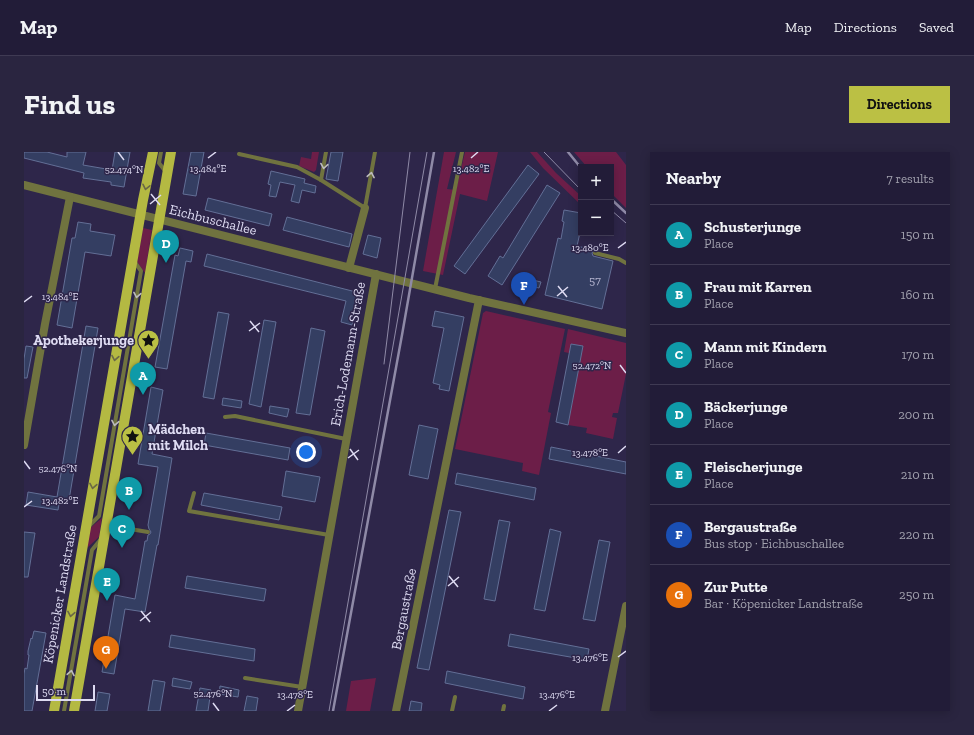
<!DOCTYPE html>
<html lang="en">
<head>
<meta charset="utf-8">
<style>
	body { margin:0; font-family:"Zilla Slab",serif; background:#2a2540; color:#f1f3f6 }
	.controls { position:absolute; right:12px; top:12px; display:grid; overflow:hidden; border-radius:0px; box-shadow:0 2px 10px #0003 }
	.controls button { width:36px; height:36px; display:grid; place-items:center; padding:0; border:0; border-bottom:1px solid #3f3a53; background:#221c38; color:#f1f3f6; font:20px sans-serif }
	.scale { position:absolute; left:12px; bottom:10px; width:59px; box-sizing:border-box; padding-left:4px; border:2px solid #dedbf2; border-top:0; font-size:11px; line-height:14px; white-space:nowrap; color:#dedbf2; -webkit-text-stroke:3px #2e264a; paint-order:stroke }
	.you { position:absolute; left:282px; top:300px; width:14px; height:14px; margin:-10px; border:3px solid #fff; border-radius:50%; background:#1a73e8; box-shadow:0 0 0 6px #1a73e833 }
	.badge { display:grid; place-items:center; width:26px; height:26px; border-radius:50%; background:#bbc044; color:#fff; font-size:13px; font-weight:700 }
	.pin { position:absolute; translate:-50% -33px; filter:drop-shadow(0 1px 2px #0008) }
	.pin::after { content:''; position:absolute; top:21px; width:14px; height:12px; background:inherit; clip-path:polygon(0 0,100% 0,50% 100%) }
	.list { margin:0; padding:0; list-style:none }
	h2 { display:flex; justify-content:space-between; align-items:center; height:52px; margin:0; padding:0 16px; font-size:17px }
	h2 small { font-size:13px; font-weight:400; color:#a2a1ae }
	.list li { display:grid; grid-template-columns:26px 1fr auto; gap:12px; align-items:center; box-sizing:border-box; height:60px; padding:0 16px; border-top:1px solid #3f3a53 }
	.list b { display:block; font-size:15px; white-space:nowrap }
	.list p { margin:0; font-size:13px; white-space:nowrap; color:#a2a1ae }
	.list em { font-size:13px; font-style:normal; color:#a2a1ae }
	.map { position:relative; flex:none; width:602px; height:559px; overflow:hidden; border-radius:0px }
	header { display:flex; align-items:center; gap:24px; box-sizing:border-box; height:56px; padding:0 20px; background:#221c38; border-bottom:1px solid #3f3a53 }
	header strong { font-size:19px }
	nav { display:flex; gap:22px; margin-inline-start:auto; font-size:14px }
	.intro { display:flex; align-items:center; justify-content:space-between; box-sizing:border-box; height:96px; padding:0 24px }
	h1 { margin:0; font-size:28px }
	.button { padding:10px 18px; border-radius:0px; background:#bbc044; color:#111; font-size:14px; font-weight:700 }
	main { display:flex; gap:24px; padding:0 24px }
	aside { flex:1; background:#221c38; border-radius:0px; box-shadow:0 2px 10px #0003 }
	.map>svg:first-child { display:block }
	.green { fill:#6c1e48 }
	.building { fill:#343e62; stroke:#636f96 }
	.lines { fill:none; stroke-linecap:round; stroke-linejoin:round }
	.service { stroke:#70733f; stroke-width:4 }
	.minor { stroke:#70733f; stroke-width:8 }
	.tertiary { stroke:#70733f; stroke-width:8 }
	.primary { stroke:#b4b942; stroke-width:10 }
	.tram { stroke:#8f8aa7; stroke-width:1 }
	.rail { stroke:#8f8aa7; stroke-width:2.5 }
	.oneway { stroke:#bdbcbc }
	.oneway2 { stroke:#6a6846 }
	.ticks { fill:none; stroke:#dedbf2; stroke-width:1.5 }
	.labels { text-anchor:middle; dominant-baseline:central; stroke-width:3; stroke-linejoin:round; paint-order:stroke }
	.number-label { font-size:12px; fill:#b4b4ce }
	.street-label { font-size:14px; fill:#dedbf2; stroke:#2e264a }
	.poi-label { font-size:14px; font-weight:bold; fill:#dedbf2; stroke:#2e264a; text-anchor:end }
	.ticks-label { font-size:10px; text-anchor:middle; fill:#dedbf2; stroke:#2e264a; stroke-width:3; stroke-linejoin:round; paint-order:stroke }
</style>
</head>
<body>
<header>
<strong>Map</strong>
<nav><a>Map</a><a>Directions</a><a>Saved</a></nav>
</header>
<div class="intro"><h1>Find us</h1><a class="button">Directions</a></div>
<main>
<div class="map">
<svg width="602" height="559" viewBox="0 0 602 559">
	<rect width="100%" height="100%" fill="#2e264a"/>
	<g class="green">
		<polygon points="288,0 295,0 292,18 290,20 275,14 277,5 287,7"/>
		<polygon points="420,0 432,0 423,37 432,38 441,0 474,0 463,49 436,42 419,123 399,119"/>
		<polygon points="506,0 513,0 532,21 557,44 557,53 519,16"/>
		<polygon points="550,0 592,0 602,13 602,56 587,41 587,15 563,15"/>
		<polygon points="119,76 128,78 121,121 113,110"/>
		<polygon points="462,159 541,177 524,260 527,261 515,323 498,319 499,311 431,297 459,161"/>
		<polygon points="544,177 602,191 602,222 594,261 589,261 588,265 593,266 589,287 562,281 563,276 544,273 559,194 547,192 545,201 540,200"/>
		<polygon points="78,366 75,385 63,396 66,376"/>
		<polygon points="352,526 346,559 322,559 327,529"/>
	</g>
	<g class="building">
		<polygon points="0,0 23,0 43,5 43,0 62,0 59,13 88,18 91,0 106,0 100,35 87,33 87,30 59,26 60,21 0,6"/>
		<polygon points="167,0 180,0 172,44 159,42"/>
		<polygon points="307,0 319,0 314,29 302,27"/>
		<polygon points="504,13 515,22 441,122 430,114"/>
		<polygon points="247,19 281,27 280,31 292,34 291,41 278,38 275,51 267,49 271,33 256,30 252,45 245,44 247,33 244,32"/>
		<polygon points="523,33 536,41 478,133 464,124 476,104 479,106"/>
		<polygon points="184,46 248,62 245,74 181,58"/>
		<polygon points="540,58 557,61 557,76 553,94 570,98 568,101 569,104 589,109 578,157 521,143 534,86 537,87 540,70 538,69"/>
		<polygon points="263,65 328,82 325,95 259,78"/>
		<polygon points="54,70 67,72 66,79 91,83 87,104 61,100 48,176 33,173 48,86 51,86"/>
		<polygon points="344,83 357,86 353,106 339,102"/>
		<polygon points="156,96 169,99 167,110 162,109 143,217 131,215 151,103 154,104"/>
		<polygon points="183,102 336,141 328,173 317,170 322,149 180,114"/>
		<polygon points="496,125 517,130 515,136 495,131"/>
		<polygon points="411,159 440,165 425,239 415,237 416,233 409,231 420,176 408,174"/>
		<polygon points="194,160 205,162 190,247 179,245"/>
		<polygon points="240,168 252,170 237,255 225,252"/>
		<polygon points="62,174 74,176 45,348 36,346 34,358 2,353 4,340 33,345"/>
		<polygon points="287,176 301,179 286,263 272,261"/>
		<polygon points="547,192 559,194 544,273 532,270"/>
		<polygon points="2,194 9,195 3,226 0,226 0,207"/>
		<polygon points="127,235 139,238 128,302 148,306 134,393 133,393 121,460 101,457 90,522 78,520 91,443 111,447 121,389 123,389 124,383 126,382 127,380 125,377 124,373 134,315 114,312"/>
		<polygon points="199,246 218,249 217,256 198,253"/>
		<polygon points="246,254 265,257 263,265 245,261"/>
		<polygon points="395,273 414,277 404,327 385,323"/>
		<polygon points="182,281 266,296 264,308 180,293"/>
		<polygon points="527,295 602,310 602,322 525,307"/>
		<polygon points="262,319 296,325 291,350 258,344"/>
		<polygon points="433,321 512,336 510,348 431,332"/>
		<polygon points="180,341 258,355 255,368 177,353"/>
		<polygon points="425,358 437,360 405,518 393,516"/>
		<polygon points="475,368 486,370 471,449 460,447"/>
		<polygon points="526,377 537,380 521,459 510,457"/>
		<polygon points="0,380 11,381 4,425 0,425"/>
		<polygon points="575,388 586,390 571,469 559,467"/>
		<polygon points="163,424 242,437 240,449 161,436"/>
		<polygon points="10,479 22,481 8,559 0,559 0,522 1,516 3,517 5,503 4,503 4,499 7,486 8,487"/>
		<polygon points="486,482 565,497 563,508 484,494"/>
		<polygon points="147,483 231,497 230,509 145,495"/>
		<polygon points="423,519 501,535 499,547 421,531"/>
		<polygon points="149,526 168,530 166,537 148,534"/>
		<polygon points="129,528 141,530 136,559 124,559"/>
		<polygon points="196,534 215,538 214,545 195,542"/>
		<polygon points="176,536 187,538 184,559 172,559"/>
		<polygon points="74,540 86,542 83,559 71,559"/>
		<polygon points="223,544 234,546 232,559 220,559"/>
		<polygon points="387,549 398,551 397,559 385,559"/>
	</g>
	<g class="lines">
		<g class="service">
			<polyline points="137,0 135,11 142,20"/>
			<polyline points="215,2 273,15 297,28 341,56 351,0"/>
			<polyline points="297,28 302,0"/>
			<polyline points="571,101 595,107 602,111"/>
			<polyline points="411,137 438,0"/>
			<polyline points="201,265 211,264 322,287"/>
			<polyline points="170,341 165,359 305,383"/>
			<polyline points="82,373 124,380"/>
			<polyline points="65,374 75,364 117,119 110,109"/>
			<polyline points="221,526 278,535"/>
			<polyline points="40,559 68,398 77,387"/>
			<polyline points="428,559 431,545"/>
			<polyline points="479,559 480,554"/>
		</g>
		<g class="minor">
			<polyline points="0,33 445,146 602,181"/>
			<polyline points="325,116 341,56"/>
			<polyline points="0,293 21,172 46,45"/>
			<polyline points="274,559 352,122"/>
			<polyline points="372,559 455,148"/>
		</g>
		<polyline class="tertiary" points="581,559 602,454"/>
		<g class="primary">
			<polyline points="30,559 119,48 129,0"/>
			<polyline points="50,559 147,0"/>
		</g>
		<g class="tram">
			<polyline points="520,0 557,38"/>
			<polyline points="587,58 602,71"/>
			<polyline points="360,212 386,0"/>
			<polyline points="305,559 403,0"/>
		</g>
		<g class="rail">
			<polyline points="544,0 557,16"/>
			<polyline points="587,47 602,61"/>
			<polyline points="309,559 378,183 410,0"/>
		</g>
	</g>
	<defs><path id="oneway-chevron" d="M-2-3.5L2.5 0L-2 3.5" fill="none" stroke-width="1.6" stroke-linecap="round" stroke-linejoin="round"/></defs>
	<g class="oneway">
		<use href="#oneway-chevron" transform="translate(300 14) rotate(99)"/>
		<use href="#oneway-chevron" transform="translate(347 23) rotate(-80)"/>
		<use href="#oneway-chevron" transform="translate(113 143) rotate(100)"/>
		<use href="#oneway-chevron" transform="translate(91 271) rotate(100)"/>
		<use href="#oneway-chevron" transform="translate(47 521) rotate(-80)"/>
	</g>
	<g class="oneway2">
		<use href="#oneway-chevron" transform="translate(122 35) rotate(102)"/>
		<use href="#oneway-chevron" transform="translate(91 206) rotate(100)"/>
		<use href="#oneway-chevron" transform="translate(69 334) rotate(100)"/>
		<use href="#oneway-chevron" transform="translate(47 462) rotate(100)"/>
	</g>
	<path class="ticks" d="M94 0 100 8M184 6 192 0M447 6 454 0M127 42 136 53M126 52 137 43M594 96 602 90M534 134 543 145M533 144 544 135M0 150 8 144M226 169 235 180M225 179 236 171M596 213 602 221M326 297 334 308M594 301 602 294M324 306 335 298M0 309 6 317M0 355 8 349M425 424 434 435M424 434 435 425M117 459 126 470M116 469 127 460M594 505 602 499M189 551 195 559M263 559 271 553M525 559 533 553"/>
	<defs>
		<symbol id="sight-pin" viewBox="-11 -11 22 30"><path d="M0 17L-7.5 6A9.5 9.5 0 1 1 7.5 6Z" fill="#bbc044" stroke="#2e264a"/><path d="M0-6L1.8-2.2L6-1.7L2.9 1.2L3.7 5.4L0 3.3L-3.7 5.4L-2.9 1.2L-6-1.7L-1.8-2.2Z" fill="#111"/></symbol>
	</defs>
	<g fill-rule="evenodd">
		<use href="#sight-pin" x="112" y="176" width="25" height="34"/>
		<use href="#sight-pin" x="96" y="272" width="25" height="34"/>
	</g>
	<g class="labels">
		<g class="number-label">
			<text x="571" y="128">57</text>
		</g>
		<g class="street-label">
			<text transform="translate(189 68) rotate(14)">Eichbuschallee</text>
			<text transform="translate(324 202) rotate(-80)">Erich-Lodemann-Straße</text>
			<text transform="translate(36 442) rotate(-80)">Köpenicker Landstraße</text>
			<text transform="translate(380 457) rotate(-79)">Bergaustraße</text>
		</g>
		<g class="poi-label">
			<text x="110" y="188">Apothekerjunge</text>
			<text x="124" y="277" text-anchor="start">Mädchen<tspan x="124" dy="16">mit Milch</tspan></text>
		</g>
	</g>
	<g class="ticks-label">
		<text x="184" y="20">13.484°E</text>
		<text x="447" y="20">13.482°E</text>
		<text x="100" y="21">52.474°N</text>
		<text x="566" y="99">13.480°E</text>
		<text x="36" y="148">13.484°E</text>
		<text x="568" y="217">52.472°N</text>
		<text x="566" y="304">13.478°E</text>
		<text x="34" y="320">52.476°N</text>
		<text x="36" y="352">13.482°E</text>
		<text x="566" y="509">13.476°E</text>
		<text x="189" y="545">52.476°N</text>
		<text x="271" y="546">13.478°E</text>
		<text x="533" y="546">13.476°E</text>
	</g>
</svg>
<div class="controls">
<button>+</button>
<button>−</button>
</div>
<div class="scale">50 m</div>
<div class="you"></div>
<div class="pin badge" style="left:119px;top:243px;background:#0f9aa8">A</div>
<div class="pin badge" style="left:105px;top:358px;background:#0f9aa8">B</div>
<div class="pin badge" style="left:98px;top:396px;background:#0f9aa8">C</div>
<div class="pin badge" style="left:142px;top:111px;background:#0f9aa8">D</div>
<div class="pin badge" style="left:83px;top:449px;background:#0f9aa8">E</div>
<div class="pin badge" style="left:500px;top:153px;background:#1a4fb4">F</div>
<div class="pin badge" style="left:82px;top:517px;background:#e8710a">G</div>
</div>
<aside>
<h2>Nearby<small>7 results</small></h2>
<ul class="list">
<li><span class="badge" style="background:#0f9aa8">A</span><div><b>Schusterjunge</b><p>Place</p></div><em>150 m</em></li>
<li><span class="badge" style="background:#0f9aa8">B</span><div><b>Frau mit Karren</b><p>Place</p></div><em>160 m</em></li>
<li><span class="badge" style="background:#0f9aa8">C</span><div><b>Mann mit Kindern</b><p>Place</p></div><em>170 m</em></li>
<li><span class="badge" style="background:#0f9aa8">D</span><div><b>Bäckerjunge</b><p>Place</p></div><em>200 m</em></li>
<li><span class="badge" style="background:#0f9aa8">E</span><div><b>Fleischerjunge</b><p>Place</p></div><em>210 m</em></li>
<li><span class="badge" style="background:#1a4fb4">F</span><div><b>Bergaustraße</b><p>Bus stop · Eichbuschallee</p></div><em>220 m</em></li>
<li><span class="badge" style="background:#e8710a">G</span><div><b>Zur Putte</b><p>Bar · Köpenicker Landstraße</p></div><em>250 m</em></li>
</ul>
</aside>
</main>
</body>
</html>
